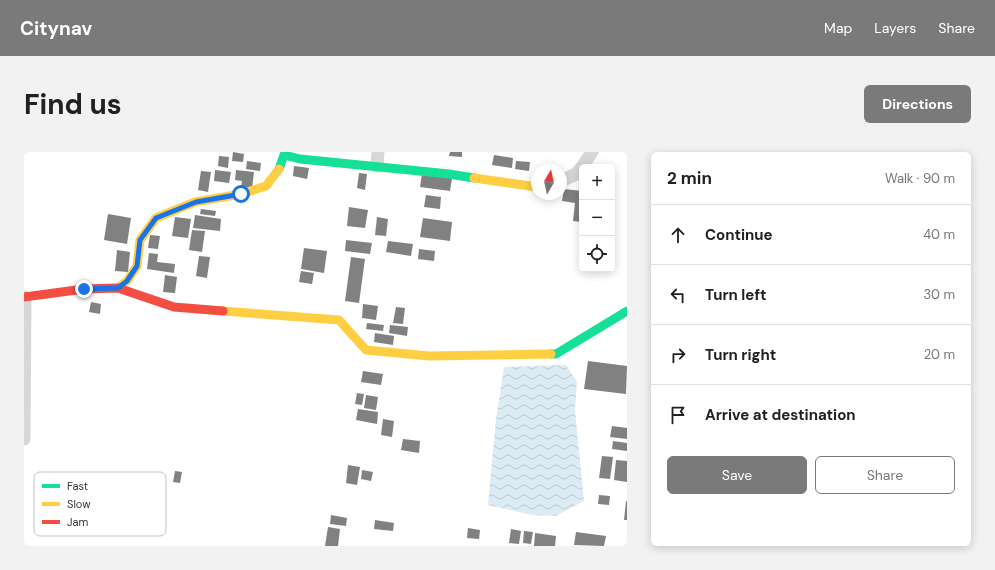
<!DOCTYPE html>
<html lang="en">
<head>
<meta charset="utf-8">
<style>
	body { margin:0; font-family:"DM Sans",sans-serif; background:#f2f2f2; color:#202124 }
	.controls { position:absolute; right:12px; top:12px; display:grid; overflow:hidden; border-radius:6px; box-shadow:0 2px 10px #0003 }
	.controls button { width:36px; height:36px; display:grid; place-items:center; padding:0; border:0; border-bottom:1px solid #e0e0e0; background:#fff; color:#202124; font:20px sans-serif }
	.compass { position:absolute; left:507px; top:12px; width:36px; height:36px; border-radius:50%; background:#fff; box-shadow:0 2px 10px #0003; rotate:9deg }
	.stop { position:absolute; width:12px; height:12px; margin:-9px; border:3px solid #1a73e8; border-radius:50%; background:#fff }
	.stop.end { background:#1a73e8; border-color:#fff; box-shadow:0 1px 4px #0008 }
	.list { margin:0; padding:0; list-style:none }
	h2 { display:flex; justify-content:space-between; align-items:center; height:52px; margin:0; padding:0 16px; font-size:17px }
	h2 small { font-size:13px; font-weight:400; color:#757577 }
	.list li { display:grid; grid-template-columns:26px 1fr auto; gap:12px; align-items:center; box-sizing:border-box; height:60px; padding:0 16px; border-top:1px solid #e0e0e0 }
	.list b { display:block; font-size:15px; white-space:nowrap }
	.list em { font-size:13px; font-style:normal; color:#757577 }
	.actions { display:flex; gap:8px; padding:12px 16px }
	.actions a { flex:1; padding:9px 0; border:1px solid #7a7a7a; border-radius:6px; text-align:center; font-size:14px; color:#7a7a7a }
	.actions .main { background:#7a7a7a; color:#fff }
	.icon { flex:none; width:22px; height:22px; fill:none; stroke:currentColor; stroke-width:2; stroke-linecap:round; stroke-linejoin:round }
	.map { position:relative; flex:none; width:603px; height:394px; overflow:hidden; border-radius:6px }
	header { display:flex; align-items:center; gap:24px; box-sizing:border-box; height:56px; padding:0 20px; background:#7a7a7a; color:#fff }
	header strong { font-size:19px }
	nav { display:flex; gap:22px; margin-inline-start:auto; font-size:14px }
	.intro { display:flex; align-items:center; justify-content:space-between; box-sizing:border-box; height:96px; padding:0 24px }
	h1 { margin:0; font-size:28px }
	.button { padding:10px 18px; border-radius:6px; background:#7a7a7a; color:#fff; font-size:14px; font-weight:700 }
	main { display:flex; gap:24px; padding:0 24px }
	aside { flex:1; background:#fff; border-radius:6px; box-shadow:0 2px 10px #0003 }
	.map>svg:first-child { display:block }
	.water { fill:url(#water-waves) }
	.building { fill:#818181 }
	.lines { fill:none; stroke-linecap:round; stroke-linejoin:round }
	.street { stroke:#d7d7d7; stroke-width:13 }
	.fast { stroke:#16e098; stroke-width:9 }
	.slow { stroke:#ffcf43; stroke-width:9 }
	.jam { stroke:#f24e42; stroke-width:9 }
	.route { stroke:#1a73e8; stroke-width:5 }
	.key { fill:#fff; stroke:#c2c2c2; stroke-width:1 }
	.key-label { font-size:11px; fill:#333 }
</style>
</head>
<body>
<header>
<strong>Citynav</strong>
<nav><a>Map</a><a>Layers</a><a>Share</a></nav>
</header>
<div class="intro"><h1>Find us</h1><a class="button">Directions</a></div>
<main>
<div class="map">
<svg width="603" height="394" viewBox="0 0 603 394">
	<defs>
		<pattern id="water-waves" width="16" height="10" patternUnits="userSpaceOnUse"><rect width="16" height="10" fill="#dcebf4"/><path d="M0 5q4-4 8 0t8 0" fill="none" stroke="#bdcad2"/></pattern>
	</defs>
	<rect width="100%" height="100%" fill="#fff"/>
	<polygon class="water" points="542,213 553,230 551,258 560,349 532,364 508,363 464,353 472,267 480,215"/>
	<g class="building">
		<polygon points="209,0 220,2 219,10 208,9"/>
		<polygon points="426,0 438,0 438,5 425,4"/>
		<polygon points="470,3 489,6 488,16 468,13"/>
		<polygon points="195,4 205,5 204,16 194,14"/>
		<polygon points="223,9 237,11 236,19 222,17"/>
		<polygon points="492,9 506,10 505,19 491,17"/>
		<polygon points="270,14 285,16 283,27 269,24"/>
		<polygon points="191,18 207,20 205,31 190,29"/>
		<polygon points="212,18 230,20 228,37 217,36 218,29 211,28"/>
		<polygon points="177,19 187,20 184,40 174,38"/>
		<polygon points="335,21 343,22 341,38 333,36"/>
		<polygon points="398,22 428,26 426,39 396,35"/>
		<polygon points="540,37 558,39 558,70 549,69 551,51 538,49"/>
		<polygon points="402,43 417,45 416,57 400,55"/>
		<polygon points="325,55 344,58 341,76 323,74"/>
		<polygon points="177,57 192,59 191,64 176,62"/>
		<polygon points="84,62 107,66 103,92 80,88"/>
		<polygon points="171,63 197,67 196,79 169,76"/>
		<polygon points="151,65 167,67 164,86 148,84"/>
		<polygon points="353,65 364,67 362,84 351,83"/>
		<polygon points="399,66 428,70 426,89 396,85"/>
		<polygon points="168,78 181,79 178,100 165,98"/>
		<polygon points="126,83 136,84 134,97 124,96"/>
		<polygon points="322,88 348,91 346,102 321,99"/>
		<polygon points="364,89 389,92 387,104 362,100"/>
		<polygon points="280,96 303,99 300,121 277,117"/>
		<polygon points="395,97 411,99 410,109 394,107"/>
		<polygon points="93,98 106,100 104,120 91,119"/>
		<polygon points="125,101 134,102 133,110 151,112 150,121 123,117"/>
		<polygon points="175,104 186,105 183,126 172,124"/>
		<polygon points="327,105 341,107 335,151 321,149"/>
		<polygon points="277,119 290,121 288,132 275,130"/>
		<polygon points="141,123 153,125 151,141 139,140"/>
		<polygon points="67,150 77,152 76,162 65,160"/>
		<polygon points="339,152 354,154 352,168 338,166"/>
		<polygon points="372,155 381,156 379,172 369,171"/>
		<polygon points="343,171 360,173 359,179 342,177"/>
		<polygon points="366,173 384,175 383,184 365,181"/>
		<polygon points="351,181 370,184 369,193 350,190"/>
		<polygon points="564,209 603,214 602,242 560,237"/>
		<polygon points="339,219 359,222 357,233 337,230"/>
		<polygon points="333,241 340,242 338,253 331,252"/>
		<polygon points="342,243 354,245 352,258 340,256"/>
		<polygon points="334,257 354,260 353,272 332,268"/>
		<polygon points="359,267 370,269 368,285 357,283"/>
		<polygon points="588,274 603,276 603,287 586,285"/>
		<polygon points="379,287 396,289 395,301 377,298"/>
		<polygon points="589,289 603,291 603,299 588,297"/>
		<polygon points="578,304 589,305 586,327 575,326"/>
		<polygon points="592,308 603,309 603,330 590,328"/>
		<polygon points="324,313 336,315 333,333 322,331"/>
		<polygon points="338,318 349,320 347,329 337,327"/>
		<polygon points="151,319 158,320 156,331 149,330"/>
		<polygon points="575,343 586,344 585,353 574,352"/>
		<polygon points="602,349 603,349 603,368 600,368"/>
		<polygon points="307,363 323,366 322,374 306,372"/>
		<polygon points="351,368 370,371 369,379 350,377"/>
		<polygon points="304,375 316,377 314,394 301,394"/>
		<polygon points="444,376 456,378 455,387 443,386"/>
		<polygon points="487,377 497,379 495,392 485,391"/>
		<polygon points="500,379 509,380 507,392 499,391"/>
		<polygon points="552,380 582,384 580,394 550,393"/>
		<polygon points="511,381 532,384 531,394 510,394"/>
	</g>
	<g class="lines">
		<g class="street">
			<polyline points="353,14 354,0"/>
			<polyline points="558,15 568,0"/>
			<polyline points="537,29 552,22 558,15"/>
			<polyline points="0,287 1,145"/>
		</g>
		<g class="fast">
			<polyline points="255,17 260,3 276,7 425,22 450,26"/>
			<polyline points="527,202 532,202 603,159"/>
		</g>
		<g class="slow">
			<polyline points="450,26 513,35"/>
			<polyline points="94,136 103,129 113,114 116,88 132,66 171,50 217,42 242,34 255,17"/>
			<polyline points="199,159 315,168 342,198 405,204 527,202"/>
		</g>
		<polyline class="jam" points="0,145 60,137 94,136 150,155 199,159"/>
	</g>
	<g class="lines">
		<polyline class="route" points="60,137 94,136 103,129 113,114 116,88 132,66 172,50 217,42"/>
	</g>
	<rect x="10" y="320" width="132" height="64" rx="6" class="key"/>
	<rect x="18" y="332" width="18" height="4" fill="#16e098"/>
	<rect x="18" y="350" width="18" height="4" fill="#ffcf43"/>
	<rect x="18" y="368" width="18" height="4" fill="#f24e42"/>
	<g class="key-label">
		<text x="43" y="338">Fast</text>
		<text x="43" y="356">Slow</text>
		<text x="43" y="374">Jam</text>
	</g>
</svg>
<div class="controls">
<button>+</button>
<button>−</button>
<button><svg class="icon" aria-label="locate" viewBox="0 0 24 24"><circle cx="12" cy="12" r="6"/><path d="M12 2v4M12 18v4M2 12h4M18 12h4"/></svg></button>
</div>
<svg class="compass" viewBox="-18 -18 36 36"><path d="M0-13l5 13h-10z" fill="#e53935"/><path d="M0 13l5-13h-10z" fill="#757577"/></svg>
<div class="stop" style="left:217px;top:42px"></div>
<div class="stop end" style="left:60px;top:137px"></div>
</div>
<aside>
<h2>2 min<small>Walk · 90 m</small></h2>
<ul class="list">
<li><svg class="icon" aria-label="ahead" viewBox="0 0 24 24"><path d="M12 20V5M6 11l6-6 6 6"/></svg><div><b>Continue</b></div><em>40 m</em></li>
<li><svg class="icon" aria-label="left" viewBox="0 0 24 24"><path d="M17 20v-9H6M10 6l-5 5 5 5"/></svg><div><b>Turn left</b></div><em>30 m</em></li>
<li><svg class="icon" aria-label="right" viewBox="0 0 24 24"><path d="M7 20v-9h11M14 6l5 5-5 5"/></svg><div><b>Turn right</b></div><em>20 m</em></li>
<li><svg class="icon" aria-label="arrive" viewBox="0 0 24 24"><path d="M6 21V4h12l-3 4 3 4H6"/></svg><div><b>Arrive at destination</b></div></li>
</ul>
<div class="actions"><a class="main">Save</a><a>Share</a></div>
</aside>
</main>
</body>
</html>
